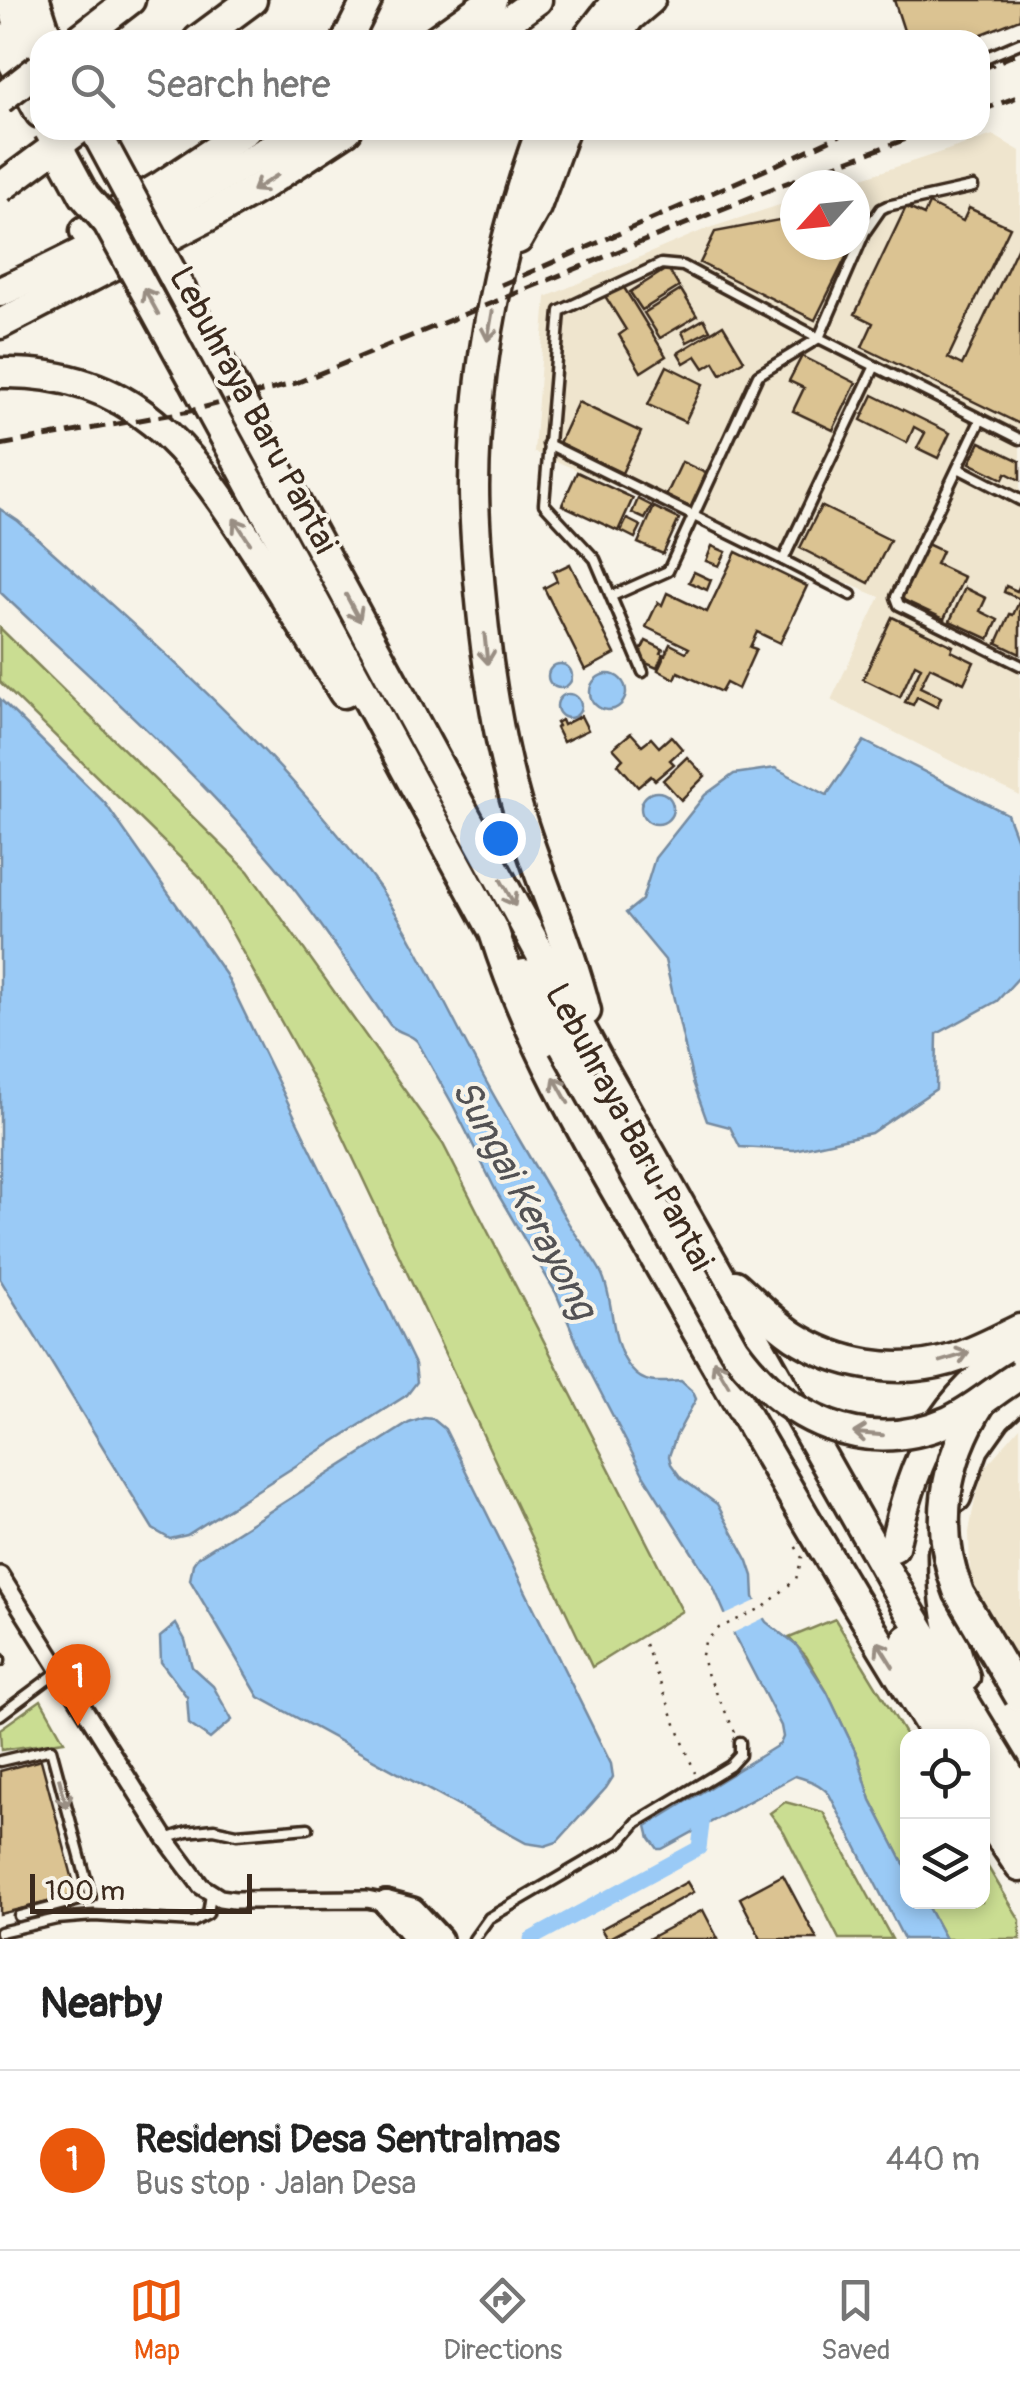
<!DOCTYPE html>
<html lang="en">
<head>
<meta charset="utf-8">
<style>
	body { margin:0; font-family:Pangolin,sans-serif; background:#f6f6f6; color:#222 }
	.controls { position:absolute; right:30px; bottom:30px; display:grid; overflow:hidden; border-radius:20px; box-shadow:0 5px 15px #0003 }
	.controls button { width:90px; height:90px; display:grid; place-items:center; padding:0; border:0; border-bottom:2px solid #e0e0e0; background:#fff; color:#222; font:50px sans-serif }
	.compass { position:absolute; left:780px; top:170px; width:90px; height:90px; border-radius:50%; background:#fff; box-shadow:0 5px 15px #0003; rotate:243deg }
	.scale { position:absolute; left:30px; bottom:25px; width:222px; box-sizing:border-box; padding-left:10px; border:5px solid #3b2a1e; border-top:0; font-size:28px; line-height:35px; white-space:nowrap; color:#3b2a1e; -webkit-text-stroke:8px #f7f3e8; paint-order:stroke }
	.you { position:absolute; left:500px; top:838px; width:35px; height:35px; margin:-25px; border:8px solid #fff; border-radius:50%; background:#1a73e8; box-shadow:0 0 0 15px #1a73e833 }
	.badge { display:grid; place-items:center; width:65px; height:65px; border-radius:50%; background:#ea580c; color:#fff; font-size:32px; font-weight:700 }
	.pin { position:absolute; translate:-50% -82px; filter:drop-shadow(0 2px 5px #0008) }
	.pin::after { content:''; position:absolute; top:52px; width:35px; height:30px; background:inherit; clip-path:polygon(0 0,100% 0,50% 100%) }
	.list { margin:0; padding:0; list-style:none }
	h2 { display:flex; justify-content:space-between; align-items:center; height:130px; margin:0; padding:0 40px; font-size:42px }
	h2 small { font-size:32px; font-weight:400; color:#767676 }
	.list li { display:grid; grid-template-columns:65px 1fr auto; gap:30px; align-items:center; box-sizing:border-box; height:180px; padding:0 40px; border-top:2px solid #e0e0e0 }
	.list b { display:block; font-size:38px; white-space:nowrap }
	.list p { margin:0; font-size:32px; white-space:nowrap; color:#767676 }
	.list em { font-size:32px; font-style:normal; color:#767676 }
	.icon { flex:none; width:55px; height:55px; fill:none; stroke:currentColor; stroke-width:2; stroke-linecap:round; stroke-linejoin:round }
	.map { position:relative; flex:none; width:1020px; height:1939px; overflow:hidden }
	.search { position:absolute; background:#fff; box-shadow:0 5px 15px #0003; left:30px; right:30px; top:30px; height:110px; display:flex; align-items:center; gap:25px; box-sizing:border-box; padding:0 35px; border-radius:30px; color:#767676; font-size:38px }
	.sheet { height:310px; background:#fff }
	nav { display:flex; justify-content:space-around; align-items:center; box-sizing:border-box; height:140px; border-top:2px solid #e0e0e0; background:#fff; font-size:28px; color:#767676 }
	nav a { display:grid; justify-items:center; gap:5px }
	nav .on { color:#ea580c }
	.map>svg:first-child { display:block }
	.built { fill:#efe5ce }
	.green { fill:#cadd92; stroke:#828458; stroke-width:2.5 }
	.water { fill:#9acaf6; stroke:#748aa0; stroke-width:2.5 }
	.pier { fill:#f7f3e8 }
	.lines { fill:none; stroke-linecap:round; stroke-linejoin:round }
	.canal { stroke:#9acaf6; stroke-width:15 }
	.building { fill:#dbc392; stroke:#3b2a1e; stroke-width:2.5 }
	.lane-casing { stroke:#3b2a1e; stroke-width:15 }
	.street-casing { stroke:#3b2a1e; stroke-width:22 }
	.secondary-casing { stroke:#3b2a1e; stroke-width:30 }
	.highway-casing { stroke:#3b2a1e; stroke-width:35 }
	.path { stroke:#3b2a1e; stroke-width:2.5; stroke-dasharray:2.5 8; stroke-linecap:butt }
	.lane { stroke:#f7f3e8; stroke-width:8 }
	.street { stroke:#f7f3e8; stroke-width:15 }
	.secondary { stroke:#f7f3e8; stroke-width:22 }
	.highway { stroke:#f7f3e8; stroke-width:28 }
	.rail { stroke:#3b2a1e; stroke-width:5; stroke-dasharray:15 8; stroke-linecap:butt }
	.highway-bridge-casing { stroke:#3b2a1e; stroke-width:35; stroke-linecap:butt }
	.highway-bridge { stroke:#f7f3e8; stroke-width:28 }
	.oneway { stroke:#998e83 }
	.labels { text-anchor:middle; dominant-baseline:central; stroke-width:8; stroke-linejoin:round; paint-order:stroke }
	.street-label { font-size:35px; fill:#3b2a1e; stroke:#f7f3e8 }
	.water-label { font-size:38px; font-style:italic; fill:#535254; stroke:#f7f3e8 }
</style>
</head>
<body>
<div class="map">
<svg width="1020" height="1939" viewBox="0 0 1020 1939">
	<rect width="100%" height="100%" fill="#f7f3e8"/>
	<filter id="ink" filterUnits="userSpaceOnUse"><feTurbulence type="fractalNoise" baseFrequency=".01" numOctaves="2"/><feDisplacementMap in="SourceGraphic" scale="20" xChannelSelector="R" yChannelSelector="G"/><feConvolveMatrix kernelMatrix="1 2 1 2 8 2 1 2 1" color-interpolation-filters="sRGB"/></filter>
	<g filter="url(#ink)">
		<g class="built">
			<polygon points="993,135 1020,151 1020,796 831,700 880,597 534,452 546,297 706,229 795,200 795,245 855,245 855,185 841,185"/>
			<polygon points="1020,1427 1020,1681 983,1616 970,1575 969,1532 975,1499 986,1466"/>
		</g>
		<g class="green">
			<polygon points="0,628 248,871 443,1144 682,1611 592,1667 333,1115 202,879 0,682"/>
			<polygon points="835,1619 907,1737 907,1870 871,1800 858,1757 827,1692 806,1656 789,1638"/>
			<polygon points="41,1700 64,1741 1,1750 0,1729"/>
			<polygon points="785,1802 823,1812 892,1939 839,1939 784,1832 770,1813"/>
			<polygon points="983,1859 1020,1920 1020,1939 945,1939 925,1902 982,1902"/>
		</g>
		<g class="water">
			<path d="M0 509 18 521C118 611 220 698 308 799 333 828 358 857 380 888 426 958 459 1036 501 1108 522 1145 544 1182 566 1219 576 1237 590 1252 600 1270 616 1301 608 1343 632 1370 645 1386 663 1382 681 1381L693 1392 696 1399 676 1436 669 1456 671 1464 681 1478 717 1504 748 1561 753 1576 754 1597 761 1614 766 1622 797 1646 827 1692 858 1757 871 1800 907 1870 908 1902H925L945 1939H904L829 1794C819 1783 809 1780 795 1776L662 1849H658L650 1838 647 1826 780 1744 783 1737 781 1726 736 1639 713 1586 644 1476 586 1364 556 1293 496 1191 453 1105 417 1041C409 1033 400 1034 390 1025 352 971 316 914 273 863 190 765 93 680 0 592Z"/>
			<circle cx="560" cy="676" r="12"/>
			<circle cx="608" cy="692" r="18"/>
			<circle cx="569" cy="706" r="12"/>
			<polygon points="0,699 105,803 226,975 415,1364 417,1382 407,1395 187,1535 170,1539 153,1529 0,1279"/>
			<polygon points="864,741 1007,814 1020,848 1020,976 997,1001 937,1034 936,1089 871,1133 794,1150 740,1147 730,1127 707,1121 693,1082 665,960 626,913 642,900 655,858 705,795 734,774 775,768 827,795"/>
			<circle cx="657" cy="808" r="16"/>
			<polygon points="424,1418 433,1419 445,1429 611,1764 613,1777 606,1788 557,1842 545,1846 526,1843 259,1697 190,1580 193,1564 198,1557 409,1423"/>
			<polygon points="176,1624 185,1640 192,1667 213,1686 232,1720 210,1739 189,1724 187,1697 161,1662 160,1637"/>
		</g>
		<polygon class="pier" points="760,1599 768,1616 729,1635 721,1617"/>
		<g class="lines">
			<polyline class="canal" points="531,1939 699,1848 704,1808"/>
		</g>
		<g class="building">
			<polygon points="894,0 1020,0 1020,19 967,40 907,40"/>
			<polygon points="929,204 963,221 969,208 1010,227 948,358 962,365 1020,242 1020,424 862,347 873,323 855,314 906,207 924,215"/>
			<polygon points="855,209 867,215 855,239"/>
			<polygon points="795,217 795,245 852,245 815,320 700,263 715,232"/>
			<polygon points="668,268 679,287 642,310 630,292"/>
			<polygon points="623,286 666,356 641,372 619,335 626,330 605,296"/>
			<polygon points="681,290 697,316 660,338 644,313"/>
			<polygon points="704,319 710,330 687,342 682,332"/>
			<polygon points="723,325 744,360 721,374 714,362 704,368 696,356 684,363 678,353"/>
			<polygon points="802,356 856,383 833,430 793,411 804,388 789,381"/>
			<polygon points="667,366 703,384 685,422 648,405"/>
			<polygon points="873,395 950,433 938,458 917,448 925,433 914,427 907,443 861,420"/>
			<polygon points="578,402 641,432 622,473 559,443"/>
			<polygon points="980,442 1020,461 1020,480 1006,473 1003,479 970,463"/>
			<polygon points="682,462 710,475 694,509 666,496"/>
			<polygon points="577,472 633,498 618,531 562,505"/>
			<polygon points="638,499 652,506 645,519 632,513"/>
			<polygon points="821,506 890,540 869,583 800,548"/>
			<polygon points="654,507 679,519 663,554 638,543"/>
			<polygon points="627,519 641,526 635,538 621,531"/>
			<polygon points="925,543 942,551 936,564 964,577 944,619 899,598"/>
			<polygon points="712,546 726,552 719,566 706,561"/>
			<polygon points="736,552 807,586 780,643 757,632 750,647 756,649 738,689 726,683 721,692 678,672 675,679 658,670 670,644 686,652 689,648 646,627 658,602 662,605 667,593 707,612"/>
			<polygon points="570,564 615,654 585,670 544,588 557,581 553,572"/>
			<polygon points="694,572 711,580 707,590 689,582"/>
			<polygon points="1020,585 1020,599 1004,592 1006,586 1017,591"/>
			<polygon points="965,588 986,598 980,611 998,620 989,639 950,621"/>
			<polygon points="1020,600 1020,654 997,643 1010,614 1013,615"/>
			<polygon points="892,617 953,646 951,651 974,662 964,683 930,667 920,687 941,697 937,707 917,697 913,705 905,702 921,667 915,664 900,697 863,679"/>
			<polygon points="646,641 663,649 661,653 663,654 657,668 637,659"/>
			<polygon points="581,716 588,730 563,742 556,728 558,726 556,723 561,720 563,725"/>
			<polygon points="631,733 642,745 651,738 659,747 671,736 682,749 670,760 674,764 655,780 651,776 638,787 618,764 623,759 613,748"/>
			<polygon points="687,757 705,776 681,800 663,780"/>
			<polygon points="41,1760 77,1895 0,1914 0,1771"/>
			<polygon points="783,1875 817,1939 761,1939 740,1898"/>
			<polygon points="687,1882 693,1892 607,1939 601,1929"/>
			<polygon points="703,1910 718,1939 648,1939"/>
		</g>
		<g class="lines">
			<defs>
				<g id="lane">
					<polyline points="980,60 1020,43"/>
					<polyline points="981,419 896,597 899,605 1020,665"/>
					<polyline points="548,444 783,560"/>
					<polyline points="958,468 1020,500"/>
					<polyline points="851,595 783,560 875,366"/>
					<polyline points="612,596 668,571 758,375 819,338 865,232 881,209 887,206 973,187"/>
					<polyline points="643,672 595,559 544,504 560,311 661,264 683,266 819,338 1020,439"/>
					<polyline points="0,1659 0,1661"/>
					<polyline points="0,1715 59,1671"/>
					<polyline points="0,1761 51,1749 91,1897 19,1916"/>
					<polyline points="166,1839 187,1832 214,1829 237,1834 308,1828"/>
					<polyline points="0,1932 57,1919 94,1916 193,1922 208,1914 211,1894"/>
					<polyline points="474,1939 489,1918 621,1841 637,1822 730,1766 740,1755 740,1742"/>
				</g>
				<polyline id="street" points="0,1575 166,1839 201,1886 220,1898 234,1900 367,1899 386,1903"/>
				<g id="secondary">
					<polyline points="386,1903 413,1910 440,1939"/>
					<polyline points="386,1903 417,1939"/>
				</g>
				<g id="highway">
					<polyline points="11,0 24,42 40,77"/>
					<polyline points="35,0 48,40"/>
					<polyline points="0,38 40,113"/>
					<polyline points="78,40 130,0"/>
					<polyline points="198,40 252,0"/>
					<polyline points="347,40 367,0"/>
					<polyline points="436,40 492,0"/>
					<polyline points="482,40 537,0"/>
					<polyline points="586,40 617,0"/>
					<polyline points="613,40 630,17 650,0"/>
					<path d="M541 130C500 242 475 366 474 486 474 534 479 583 484 630 491 691 501 751 518 809 538 877 569 942 586 1011"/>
					<polyline points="85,231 163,185 246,130"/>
					<polyline points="518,239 536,207 564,130"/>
					<path d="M0 292C104 245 204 189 302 130"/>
					<polyline points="0,324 207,217 263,185 347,130"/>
					<polyline points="223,368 598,1060 908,1609 1020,1793"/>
					<path d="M0 373C134 370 190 449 255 550 285 597 314 645 344 693"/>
					<path d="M194 380 494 932C534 1060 608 1175 674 1291 760 1441 846 1590 937 1736"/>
					<polyline points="524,974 564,1046"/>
					<path d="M735 1285C754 1302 772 1321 794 1336 839 1365 897 1375 949 1360 974 1353 997 1340 1020 1329"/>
					<polyline points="956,1497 974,1448 996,1417 1020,1394"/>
					<path d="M894 1547C914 1457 940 1398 1020 1347"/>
					<path d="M943 1553C943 1599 948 1634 965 1677"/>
					<polyline points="907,1639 928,1684 961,1736"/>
					<polyline points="982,1771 1020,1830"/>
					<polyline points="982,1810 1020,1867"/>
				</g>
			</defs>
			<use href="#lane" class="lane-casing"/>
			<use href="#street" class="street-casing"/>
			<use href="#secondary" class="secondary-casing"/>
			<use href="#highway" class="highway-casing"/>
			<g class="path">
				<polyline points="645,1644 695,1773"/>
				<polyline points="735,1732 705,1669 702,1655 705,1642 719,1628 764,1607 796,1579 802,1558 792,1540"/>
			</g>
			<use href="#lane" class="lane"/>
			<use href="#street" class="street"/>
			<use href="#secondary" class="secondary"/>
			<use href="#highway" class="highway"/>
			<g class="rail">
				<polyline points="980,70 1020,52"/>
				<polyline points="980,111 1020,96"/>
				<polyline points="501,285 776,165 851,130"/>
				<polyline points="0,445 190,411 296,383 781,185 931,130"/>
			</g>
			<defs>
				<g id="highway-bridge">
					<polyline points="0,99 40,68"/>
					<polyline points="49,130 84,195 108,223 194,380"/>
					<polyline points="95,130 223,368"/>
					<polyline points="0,188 78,130"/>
					<path d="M564 1046 734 1349C785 1420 864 1458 949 1421 975 1409 996 1389 1020 1375"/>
					<path d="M982 1401C944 1460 933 1527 959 1593L1020 1697"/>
				</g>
			</defs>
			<use href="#highway-bridge" class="highway-bridge-casing"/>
			<use href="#highway-bridge" class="highway-bridge"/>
		</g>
		<defs><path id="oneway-shaft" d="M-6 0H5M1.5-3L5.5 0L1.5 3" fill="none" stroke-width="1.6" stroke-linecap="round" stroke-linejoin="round" transform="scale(2.5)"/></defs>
		<g class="oneway">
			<use href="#oneway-shaft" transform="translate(265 183) rotate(148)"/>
			<use href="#oneway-shaft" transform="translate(151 301) rotate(-119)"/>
			<use href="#oneway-shaft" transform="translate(490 326) rotate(100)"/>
			<use href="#oneway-shaft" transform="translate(242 531) rotate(-123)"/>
			<use href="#oneway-shaft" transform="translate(353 608) rotate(62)"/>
			<use href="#oneway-shaft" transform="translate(486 649) rotate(84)"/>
			<use href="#oneway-shaft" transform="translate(508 893) rotate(61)"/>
			<use href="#oneway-shaft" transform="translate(561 1090) rotate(-119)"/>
			<use href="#oneway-shaft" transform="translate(955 1357) rotate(-17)"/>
			<use href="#oneway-shaft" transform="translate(721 1373) rotate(-120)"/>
			<use href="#oneway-shaft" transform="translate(868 1434) rotate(-175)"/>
			<use href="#oneway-shaft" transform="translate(885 1654) rotate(-122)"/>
			<use href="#oneway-shaft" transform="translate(63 1793) rotate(75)"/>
		</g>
	</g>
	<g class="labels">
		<g class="street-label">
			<text transform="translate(253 410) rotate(62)">Lebuhraya Baru Pantai</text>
			<text transform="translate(629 1127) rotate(62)">Lebuhraya Baru Pantai</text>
		</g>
		<g class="water-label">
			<text transform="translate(524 1199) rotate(62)">Sungai Kerayong</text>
		</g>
	</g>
</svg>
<div class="controls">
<button><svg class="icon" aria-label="locate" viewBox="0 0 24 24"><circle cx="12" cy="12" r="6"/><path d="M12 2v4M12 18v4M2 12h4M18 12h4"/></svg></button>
<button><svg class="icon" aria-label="layers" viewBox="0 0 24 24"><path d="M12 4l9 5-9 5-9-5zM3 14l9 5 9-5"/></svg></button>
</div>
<svg class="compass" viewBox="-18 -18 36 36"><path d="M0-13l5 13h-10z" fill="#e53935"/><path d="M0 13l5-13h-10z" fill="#767676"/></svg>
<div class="scale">100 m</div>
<div class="you"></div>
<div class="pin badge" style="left:78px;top:1726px">1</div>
<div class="search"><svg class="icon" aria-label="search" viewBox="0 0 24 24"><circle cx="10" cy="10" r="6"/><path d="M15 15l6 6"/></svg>Search here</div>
</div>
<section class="sheet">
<h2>Nearby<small></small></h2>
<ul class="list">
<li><span class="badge">1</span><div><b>Residensi Desa Sentralmas</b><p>Bus stop · Jalan Desa</p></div><em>440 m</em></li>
</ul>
</section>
<nav>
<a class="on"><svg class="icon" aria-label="map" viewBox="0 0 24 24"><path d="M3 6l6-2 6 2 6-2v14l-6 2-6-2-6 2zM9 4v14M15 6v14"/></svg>Map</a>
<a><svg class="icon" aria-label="directions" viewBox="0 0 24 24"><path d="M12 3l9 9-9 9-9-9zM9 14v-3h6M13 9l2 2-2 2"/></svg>Directions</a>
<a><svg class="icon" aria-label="saved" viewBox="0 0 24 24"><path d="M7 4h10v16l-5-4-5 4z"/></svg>Saved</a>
</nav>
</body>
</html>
